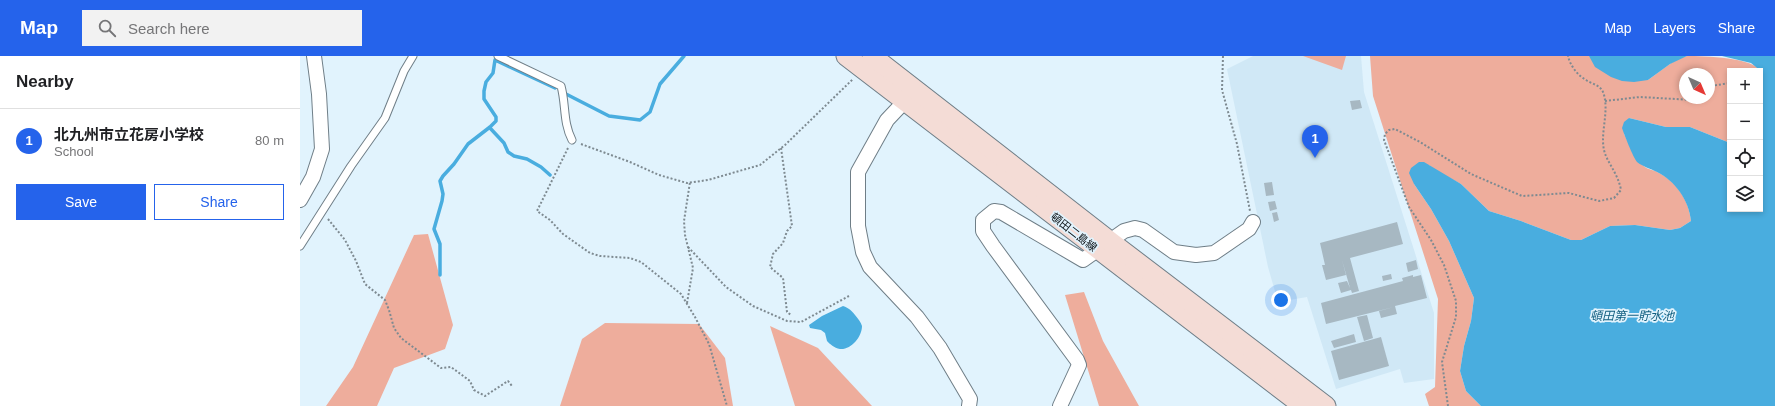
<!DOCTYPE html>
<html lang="en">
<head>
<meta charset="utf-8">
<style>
	body { margin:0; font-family:Helvetica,"Noto Sans JP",sans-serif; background:#f2f2f2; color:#202124 }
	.controls { position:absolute; right:12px; top:12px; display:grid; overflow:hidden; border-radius:0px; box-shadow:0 2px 6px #0003 }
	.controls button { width:36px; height:36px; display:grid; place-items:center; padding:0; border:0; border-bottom:1px solid #e0e0e0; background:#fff; color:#202124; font:20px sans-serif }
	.compass { position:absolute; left:1379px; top:12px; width:36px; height:36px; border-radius:50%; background:#fff; box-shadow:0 2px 6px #0003; rotate:136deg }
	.you { position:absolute; left:981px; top:244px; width:14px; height:14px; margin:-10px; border:3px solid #fff; border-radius:50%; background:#1a73e8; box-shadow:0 0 0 6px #1a73e833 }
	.badge { display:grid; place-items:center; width:26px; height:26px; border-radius:50%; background:#2563eb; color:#fff; font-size:13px; font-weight:700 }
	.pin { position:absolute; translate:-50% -33px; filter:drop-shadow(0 1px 2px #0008) }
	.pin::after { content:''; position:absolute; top:21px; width:14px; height:12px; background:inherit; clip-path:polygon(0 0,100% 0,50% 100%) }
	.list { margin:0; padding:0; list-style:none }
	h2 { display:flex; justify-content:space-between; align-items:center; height:52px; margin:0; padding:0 16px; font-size:17px }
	h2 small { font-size:13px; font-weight:400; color:#757577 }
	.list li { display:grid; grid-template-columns:26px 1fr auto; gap:12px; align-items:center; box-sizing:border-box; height:64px; padding:0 16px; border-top:1px solid #e0e0e0 }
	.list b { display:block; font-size:15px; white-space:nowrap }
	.list p { margin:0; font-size:13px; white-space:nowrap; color:#757577 }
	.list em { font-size:13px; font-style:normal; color:#757577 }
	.actions { display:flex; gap:8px; padding:12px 16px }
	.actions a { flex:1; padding:9px 0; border:1px solid #2563eb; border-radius:0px; text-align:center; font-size:14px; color:#2563eb }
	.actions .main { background:#2563eb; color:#fff }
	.icon { flex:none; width:22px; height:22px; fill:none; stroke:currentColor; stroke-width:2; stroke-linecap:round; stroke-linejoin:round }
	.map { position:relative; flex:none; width:1475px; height:350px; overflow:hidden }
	header { display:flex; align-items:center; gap:24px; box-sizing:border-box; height:56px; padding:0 20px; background:#2563eb; color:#fff }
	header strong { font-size:19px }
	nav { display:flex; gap:22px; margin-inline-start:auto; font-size:14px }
	.search { width:280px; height:36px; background:#f2f2f2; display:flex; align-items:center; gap:10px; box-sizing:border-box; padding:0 14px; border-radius:0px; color:#757577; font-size:15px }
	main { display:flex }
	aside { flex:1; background:#fff }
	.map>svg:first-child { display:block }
	.built { fill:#d0e8f6 }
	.green { fill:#eead9c; fill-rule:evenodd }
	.water { fill:#49addf }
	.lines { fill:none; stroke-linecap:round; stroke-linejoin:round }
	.stream { stroke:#49addf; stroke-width:3.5 }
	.building { fill:#a7b8c2 }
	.lane-casing { stroke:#6f7e87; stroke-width:9 }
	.street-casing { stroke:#6f7e87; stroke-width:16 }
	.secondary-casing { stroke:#6f7e87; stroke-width:21 }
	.path { stroke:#7e8a91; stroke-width:2; stroke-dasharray:2 2; stroke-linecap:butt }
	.lane { stroke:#fff; stroke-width:7 }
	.street { stroke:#fff; stroke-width:14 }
	.secondary { stroke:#f4dcd6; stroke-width:19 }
	.labels { text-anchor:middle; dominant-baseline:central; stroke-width:3.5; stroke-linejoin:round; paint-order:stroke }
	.street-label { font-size:11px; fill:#0d1317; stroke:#e1f3fd }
	.water-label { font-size:12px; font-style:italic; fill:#0f5d7f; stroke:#e1f3fd }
</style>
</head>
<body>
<header>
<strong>Map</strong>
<div class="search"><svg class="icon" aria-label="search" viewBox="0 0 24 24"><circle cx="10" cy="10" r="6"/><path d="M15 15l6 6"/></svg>Search here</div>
<nav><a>Map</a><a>Layers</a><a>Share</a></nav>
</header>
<main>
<aside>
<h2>Nearby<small></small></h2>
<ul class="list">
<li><span class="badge">1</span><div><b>北九州市立花房小学校</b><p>School</p></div><em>80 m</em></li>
</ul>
<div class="actions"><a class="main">Save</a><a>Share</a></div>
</aside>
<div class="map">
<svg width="1475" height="350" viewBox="0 0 1475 350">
	<rect width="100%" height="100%" fill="#e1f3fd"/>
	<polygon class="built" points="953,0 1061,0 1064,36 1134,257 1134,323 1104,327 1100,313 1036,333 1007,241 978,246 968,211 927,13"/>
	<g class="green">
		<polygon points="1003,0 1046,0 1042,14"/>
		<path d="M1070 0H1289L1348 24C1360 16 1373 3 1387 0 1403 0 1456 1 1462 17 1465 27 1462 39 1460 48V15H1430V87L1390 71H1366L1329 62 1324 78C1330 89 1334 104 1345 111 1349 114 1354 114 1357 116 1376 125 1389 144 1391 165L1380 172 1370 174 1335 169 1310 170 1281 184H1271L1221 165 1189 155 1161 128 1135 114 1129 109 1114 128 1131 153 1149 185 1174 242 1171 265 1164 290 1160 315 1166 335 1181 350H1129L1125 338 1135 331 1138 243 1073 40ZM1385 18H1409V42H1385Z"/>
		<polygon points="128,178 153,269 145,293 94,312 77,350 26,350 53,311 114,179"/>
		<polygon points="784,236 803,285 839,350 799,350 765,239"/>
		<polygon points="305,267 399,268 425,302 433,350 260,350 282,283"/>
		<polygon points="470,270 518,292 572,350 495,350"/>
	</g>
	<g class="water">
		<polygon points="1289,0 1387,0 1370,8 1348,24 1334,26 1322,25 1311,21 1295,11"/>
		<path d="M1422 0H1475V350H1181L1166 335 1160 315 1164 290 1171 265 1174 242 1149 185 1131 153 1114 128 1109 117 1111 112 1119 106H1124L1161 128 1189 155 1221 165 1271 184H1281L1310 170 1335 169 1370 174 1380 172 1391 165C1389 144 1375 125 1357 116 1350 112 1343 111 1337 106 1333 101 1324 78 1322 72L1324 66 1329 62 1366 71H1390L1430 87V153H1460V48L1463 24 1462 16 1451 7Z"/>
		<path d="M543 250C549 252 552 255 555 259 558 263 561 266 562 270 562 281 551 294 540 293 534 292 530 288 527 285L525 277 521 274 510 272 509 269 522 260Z"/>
	</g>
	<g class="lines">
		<g class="stream">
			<polyline points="266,38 309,60 340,64 350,56 360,28 384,0"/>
			<polyline points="190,72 204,87 208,96 214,100 227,103 241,111 250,119"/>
			<polyline points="140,219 140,188 134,173 142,145 143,138 140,125 143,120 154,108 168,88 190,71 196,65 196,61 184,43 184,35 186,26 193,17 195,4 255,32"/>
		</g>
	</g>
	<g class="building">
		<polygon points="1060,44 1062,52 1052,54 1050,45"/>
		<polygon points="972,126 974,139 966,140 964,127"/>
		<polygon points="975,145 977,153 970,155 968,146"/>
		<polygon points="977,156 979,164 974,166 972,157"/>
		<polygon points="1097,166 1103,188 1050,202 1059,235 1052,237 1051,234 1041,237 1038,227 1047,225 1050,232 1042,204 1046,219 1026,224 1022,209 1025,209 1020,187"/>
		<polygon points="1116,204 1118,213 1108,216 1106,207"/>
		<polygon points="1091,218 1092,223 1083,225 1082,220"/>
		<polygon points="1113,219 1113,221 1121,219 1127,242 1095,250 1097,258 1081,262 1079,255 1094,251 1026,268 1021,247 1103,225 1102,222"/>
		<polygon points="1067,259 1073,282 1064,285 1057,261"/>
		<polygon points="1054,278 1056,286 1034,292 1031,285"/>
		<polygon points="1081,281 1089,310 1039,324 1031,295"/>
	</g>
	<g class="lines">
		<defs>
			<g id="lane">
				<path d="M198 0 261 30C266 48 263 67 272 84"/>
				<polyline points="0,190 51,110 85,62 104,15 113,0"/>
			</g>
			<g id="street">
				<polyline points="605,45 587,64 558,116 558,170 563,196 570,211 617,261 640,292 670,343 669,350"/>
				<polyline points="0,144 13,121 22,93 19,38 14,0"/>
				<polyline points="760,350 779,309 777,304 693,190 683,175 683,164 694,155 701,156 783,204 824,175 835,172 843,174 874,196 896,199 914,197 949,173 953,166"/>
			</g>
			<g id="secondary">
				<polyline points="546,0 1003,350"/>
				<polyline points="572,0 811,186 1026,350"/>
			</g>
		</defs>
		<use href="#lane" class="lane-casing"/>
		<use href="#street" class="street-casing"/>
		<use href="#secondary" class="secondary-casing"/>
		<g class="path">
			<polyline points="923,0 922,34 937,88 950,155"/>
			<polyline points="1409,26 1412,34 1409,41"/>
			<polyline points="1411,30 1430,27"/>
			<polyline points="1391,42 1399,46 1408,42"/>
			<polyline points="1305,45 1340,41 1393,44"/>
			<polyline points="281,88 330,106 359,119 387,127 408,124 460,109 485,89 553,23"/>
			<polyline points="268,92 237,155 250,164 263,178 290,197 300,200 330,202 341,206 381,238 395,261 409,288 427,350"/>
			<polyline points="481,92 492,170 487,175 483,187 473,198 470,211 483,222 487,256 491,259"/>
			<polyline points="28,163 45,184 56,205 65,228 85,244 89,254 94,272 101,282 141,312 151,311 170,325 174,334 185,340 208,325 212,330"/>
			<polyline points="388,191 426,231 453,250 487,265 501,266 549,240"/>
			<polyline points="387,247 393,212 385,179 384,165 390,126"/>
			<path d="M1148 350 1142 306 1156 261V245L1144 209 1131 184 1109 151 1084 84 1085 78 1089 74 1095 73 1120 86 1171 118 1222 140 1269 137 1299 145 1314 142 1321 134C1318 117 1307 107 1304 94 1300 76 1310 54 1303 36 1300 29 1292 28 1286 24 1277 19 1270 9 1268 0"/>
		</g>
		<use href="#lane" class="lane"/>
		<use href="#street" class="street"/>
		<use href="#secondary" class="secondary"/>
	</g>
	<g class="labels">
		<g class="street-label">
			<text transform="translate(774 176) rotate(38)">頓田二島線</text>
		</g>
		<g class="water-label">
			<text x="1332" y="260">頓田第一貯水池</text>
		</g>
	</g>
</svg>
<div class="controls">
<button>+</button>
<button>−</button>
<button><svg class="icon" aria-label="locate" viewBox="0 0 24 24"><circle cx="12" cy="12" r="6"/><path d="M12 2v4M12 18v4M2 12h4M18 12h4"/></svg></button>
<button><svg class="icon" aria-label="layers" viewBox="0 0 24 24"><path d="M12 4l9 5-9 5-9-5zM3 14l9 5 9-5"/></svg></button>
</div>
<svg class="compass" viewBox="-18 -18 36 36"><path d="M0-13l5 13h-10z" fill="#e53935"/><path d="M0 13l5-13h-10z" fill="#757577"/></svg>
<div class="you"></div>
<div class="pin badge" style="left:1015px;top:102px">1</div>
</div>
</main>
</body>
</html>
